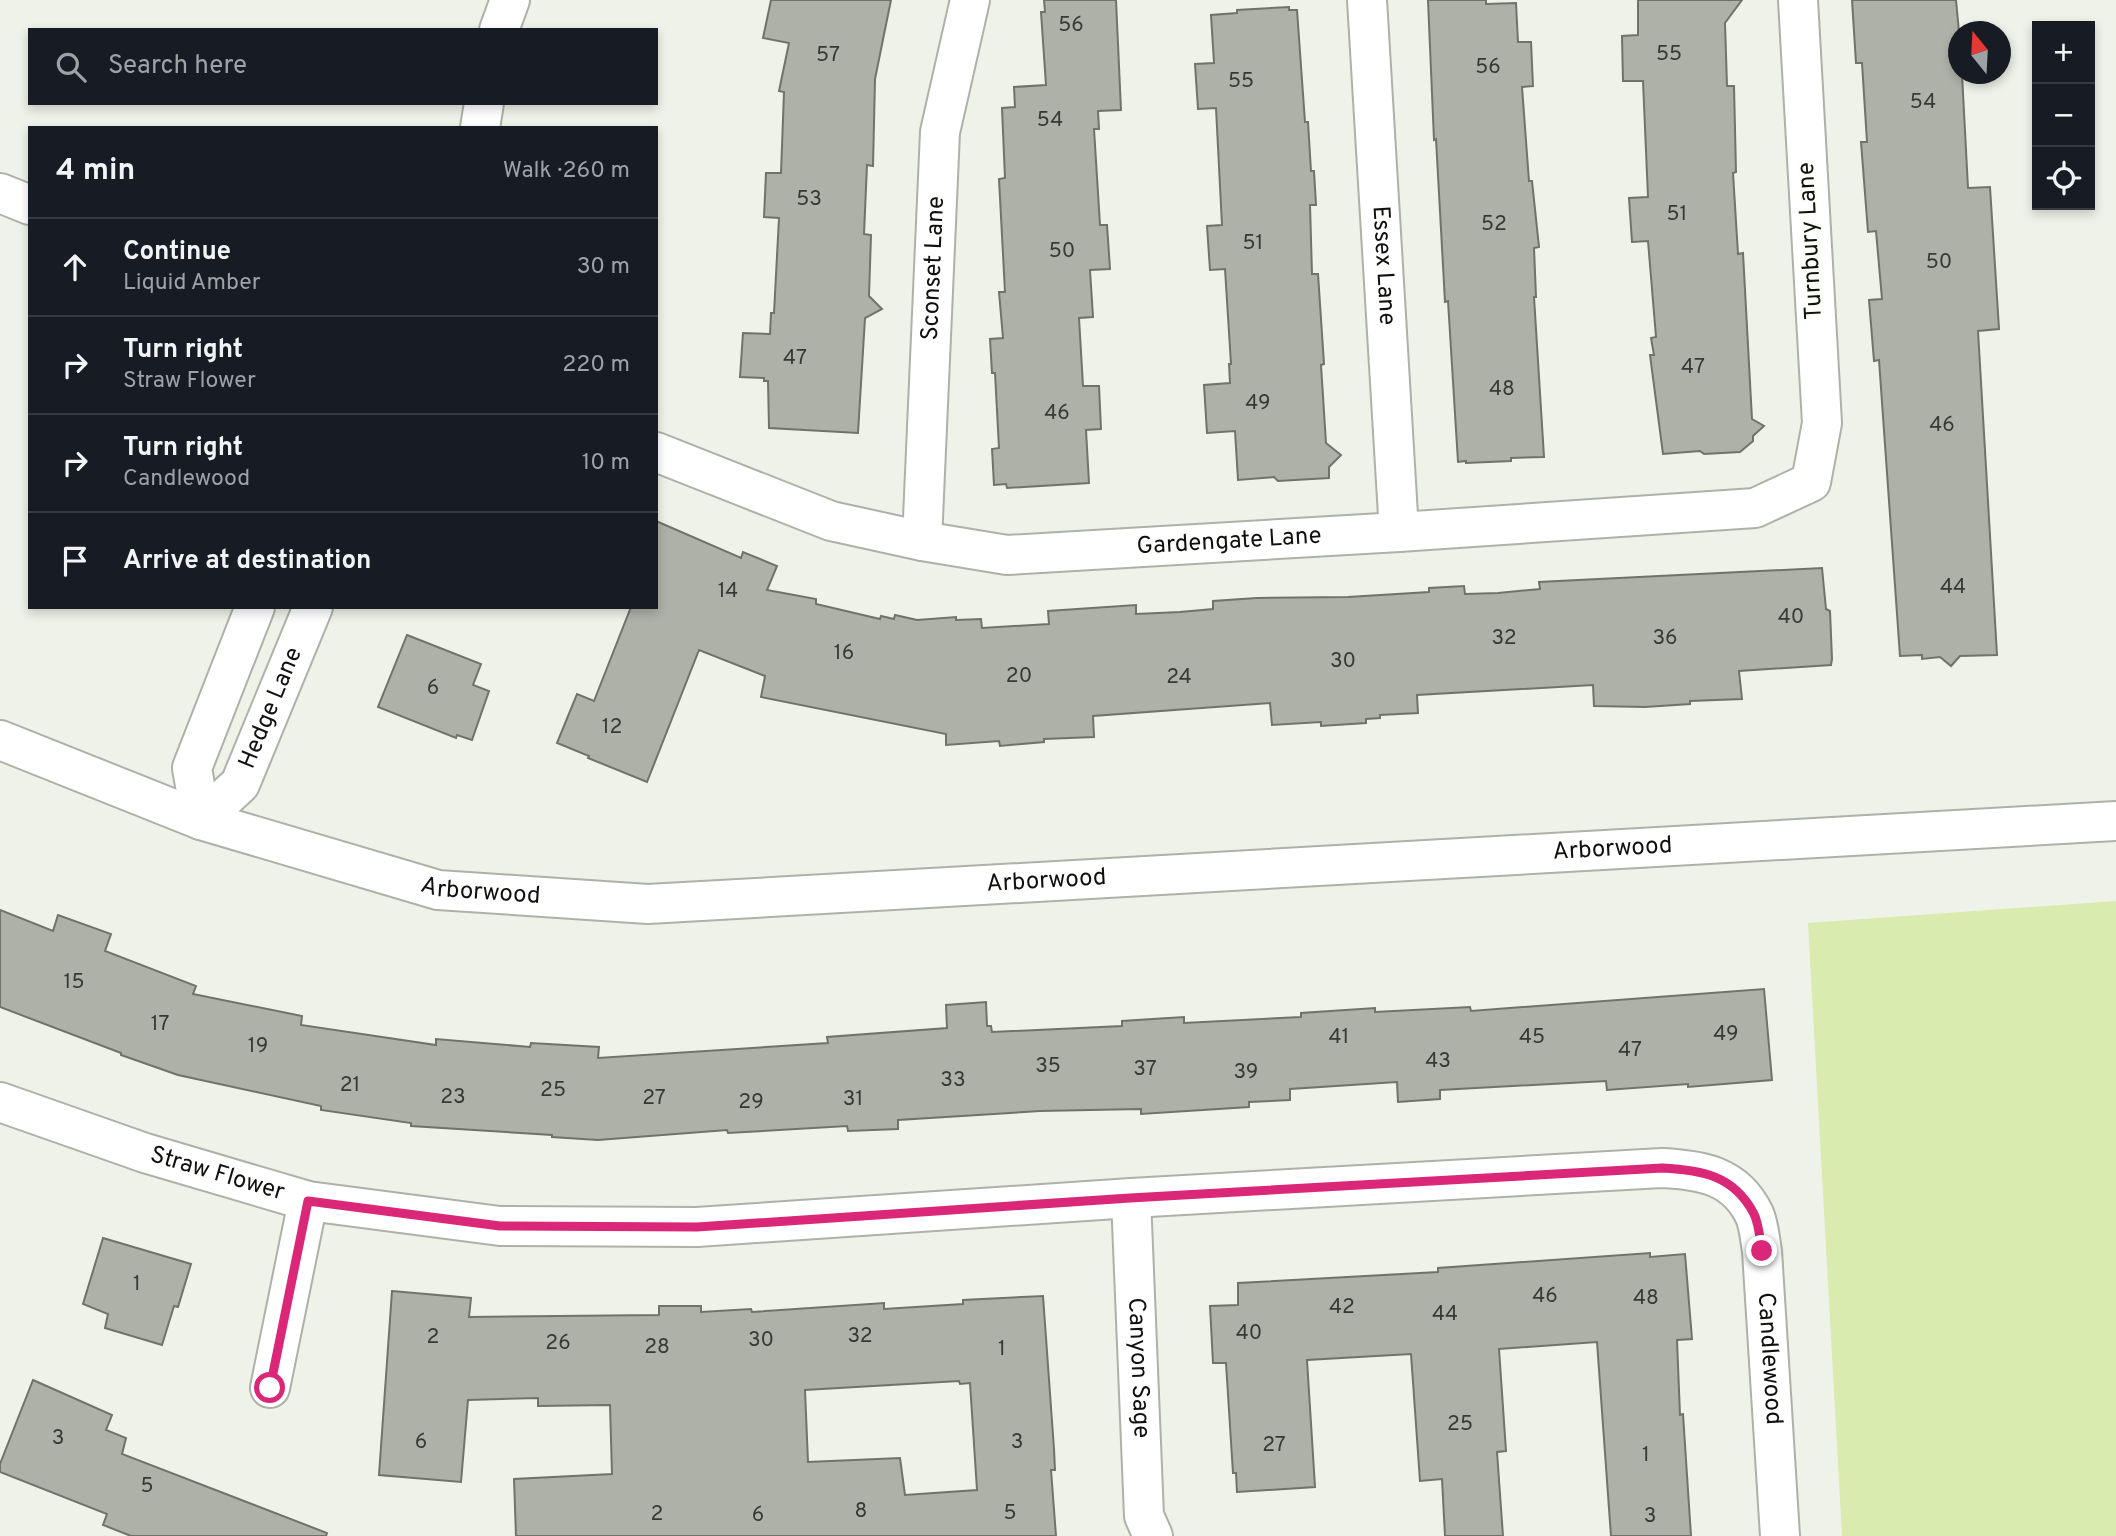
<!DOCTYPE html>
<html lang="en">
<head>
<meta charset="utf-8">
<style>
	body { margin:0; font-family:Overpass,sans-serif; background:#20242c; color:#f1f3f6 }
	.controls { position:absolute; right:21px; top:21px; display:grid; overflow:hidden; border-radius:0px; box-shadow:0 4px 10px #0003 }
	.controls button { width:63px; height:63px; display:grid; place-items:center; padding:0; border:0; border-bottom:2px solid #363941; background:#171b24; color:#f1f3f6; font:35px sans-serif }
	.compass { position:absolute; left:1948px; top:21px; width:63px; height:63px; border-radius:50%; background:#171b24; box-shadow:0 4px 10px #0003; rotate:342deg }
	.stop { position:absolute; width:21px; height:21px; margin:-16px; border:5px solid #db2777; border-radius:50%; background:#fff }
	.stop.end { background:#db2777; border-color:#fff; box-shadow:0 2px 7px #0008 }
	.list { margin:0; padding:0; list-style:none }
	h2 { display:flex; justify-content:space-between; align-items:center; height:91px; margin:0; padding:0 28px; font-size:30px }
	h2 small { font-size:23px; font-weight:400; color:#9ea1a6 }
	.list li { display:grid; grid-template-columns:46px 1fr auto; gap:21px; align-items:center; box-sizing:border-box; height:98px; padding:0 28px; border-top:2px solid #363941 }
	.list b { display:block; font-size:26px; white-space:nowrap }
	.list p { margin:0; font-size:23px; white-space:nowrap; color:#9ea1a6 }
	.list em { font-size:23px; font-style:normal; color:#9ea1a6 }
	.icon { flex:none; width:38px; height:38px; fill:none; stroke:currentColor; stroke-width:2; stroke-linecap:round; stroke-linejoin:round }
	.map { position:relative; flex:none; width:2116px; height:1536px; overflow:hidden }
	.search { position:absolute; background:#171b24; box-shadow:0 4px 10px #0003; left:28px; top:28px; width:630px; height:77px; display:flex; align-items:center; gap:18px; box-sizing:border-box; padding:0 24px; border-radius:0px; color:#9ea1a6; font-size:26px }
	.panel { position:absolute; background:#171b24; box-shadow:0 4px 10px #0003; left:28px; top:126px; width:630px; height:483px; border-radius:0px }
	.map>svg:first-child { display:block }
	.grass { fill:#d9ebaf }
	.building { fill:#aeb1a8; stroke:#71736b; stroke-width:2; fill-rule:evenodd }
	.lines { fill:none; stroke-linecap:round; stroke-linejoin:round }
	.minor-casing { stroke:#aeb1a8; stroke-width:42 }
	.minor { stroke:#fff; stroke-width:38 }
	.route { stroke:#db2777; stroke-width:9 }
	.labels { text-anchor:middle; dominant-baseline:central; stroke-width:5; stroke-linejoin:round; paint-order:stroke }
	.number-label { font-size:21px; fill:#383934 }
	.street-label { font-size:24px; fill:#10110e; stroke:#fcfff7 }
</style>
</head>
<body>
<div class="map">
<svg width="2116" height="1536" viewBox="0 0 2116 1536">
	<rect width="100%" height="100%" fill="#eff2e8"/>
	<polygon class="grass" points="2116,901 2116,1536 1842,1536 1808,923"/>
	<g class="building">
		<polygon points="771,0 891,0 875,79 873,166 867,165 864,234 871,235 869,296 882,309 865,318 858,433 769,428 768,381 764,381 764,378 740,377 743,333 770,334 771,313 774,313 779,218 764,217 766,173 781,173 784,92 779,91 789,43 763,38"/>
		<polygon points="1044,0 1116,0 1121,110 1098,111 1099,129 1094,129 1100,225 1107,225 1110,269 1090,270 1093,317 1079,318 1083,386 1099,386 1101,429 1086,430 1089,483 1007,488 1006,484 994,485 992,449 999,448 995,373 992,373 990,339 1003,338 999,292 1005,292 999,179 1005,178 1002,108 1015,107 1014,87 1046,85 1041,12 1045,12"/>
		<polygon points="1428,0 1486,0 1486,4 1516,3 1518,42 1531,42 1533,86 1522,87 1529,181 1532,181 1539,247 1534,248 1536,297 1534,297 1544,457 1511,458 1511,461 1466,463 1466,461 1458,462 1448,301 1445,302 1436,139 1434,140"/>
		<polygon points="1638,0 1742,0 1725,23 1727,86 1734,86 1736,172 1733,173 1738,254 1743,253 1752,419 1764,426 1753,436 1753,441 1740,452 1704,454 1700,451 1663,454 1650,355 1654,355 1651,338 1656,337 1648,241 1632,242 1629,198 1648,197 1643,81 1623,81 1622,36 1638,35"/>
		<polygon points="1852,0 1956,0 1959,32 1958,74 1962,74 1968,188 1990,187 1999,329 1978,331 1997,655 1960,656 1951,666 1940,657 1922,659 1922,655 1900,656 1879,360 1874,361 1869,300 1882,299 1876,231 1868,232 1861,142 1867,142 1862,63 1856,63"/>
		<polygon points="1289,7 1289,10 1297,10 1305,122 1308,122 1311,171 1314,171 1316,205 1310,205 1312,274 1318,274 1324,364 1321,365 1326,443 1341,455 1329,467 1329,478 1278,481 1274,477 1238,480 1235,431 1207,433 1204,385 1230,383 1229,364 1231,364 1225,269 1210,270 1207,226 1222,225 1216,108 1198,109 1195,64 1214,63 1211,15 1237,13 1237,10"/>
		<polygon points="656,521 741,558 743,552 777,566 767,590 816,599 816,604 880,619 881,616 894,619 895,615 917,620 956,617 956,620 981,619 982,628 1049,624 1048,611 1136,605 1136,614 1180,612 1213,609 1213,601 1257,598 1348,597 1429,592 1429,588 1464,586 1465,594 1498,593 1540,589 1539,582 1822,568 1826,609 1830,611 1832,659 1831,665 1739,671 1742,699 1690,701 1690,704 1645,707 1594,706 1593,685 1417,695 1418,713 1380,715 1380,718 1366,719 1366,723 1321,726 1321,722 1272,725 1270,703 1093,716 1094,737 1044,739 1044,742 1000,746 999,741 946,745 946,734 761,697 765,676 699,650 647,782 588,758 589,756 557,743 577,694 594,701 631,607 656,607"/>
		<polygon points="407,635 481,664 473,685 489,691 472,740 457,735 456,738 378,707"/>
		<polygon points="0,910 53,931 58,915 111,934 105,951 196,986 193,994 302,1016 301,1025 436,1045 436,1039 530,1047 531,1043 599,1047 598,1058 828,1043 827,1037 947,1028 946,1005 986,1002 987,1026 991,1026 992,1032 1122,1026 1122,1021 1184,1017 1184,1023 1301,1017 1301,1013 1375,1008 1375,1012 1470,1007 1471,1011 1764,989 1772,1080 1688,1087 1688,1084 1607,1090 1606,1081 1440,1090 1440,1099 1398,1102 1397,1082 1290,1089 1290,1100 1249,1102 1249,1107 1141,1114 1141,1109 1040,1111 898,1120 898,1129 848,1131 847,1126 728,1133 727,1130 598,1140 552,1137 552,1135 411,1126 411,1123 321,1110 321,1106 178,1075 121,1055 121,1053 0,1007"/>
		<polygon points="103,1238 191,1264 178,1307 174,1306 162,1345 105,1328 108,1314 83,1304"/>
		<polygon points="1650,1253 1650,1257 1685,1254 1692,1339 1677,1340 1680,1415 1683,1414 1691,1536 1611,1536 1597,1342 1499,1349 1506,1451 1497,1452 1503,1536 1445,1536 1442,1479 1420,1481 1411,1354 1307,1360 1315,1487 1237,1492 1236,1473 1233,1473 1226,1363 1213,1363 1210,1306 1238,1305 1238,1283 1438,1272 1438,1268"/>
		<path d="M392 1291 471 1298 469 1317 659 1315V1306H701V1312L751 1309 752 1312 884 1303V1309L963 1304V1300L1043 1296 1054 1449 1055 1470H1051L1056 1536H516L514 1479 612 1474 610 1405 538 1406V1398L468 1400 461 1482 379 1475ZM959 1381 960 1384 970 1383 977 1490 905 1495 900 1458 808 1462 805 1390Z"/>
		<polygon points="33,1380 112,1415 106,1430 126,1438 122,1454 327,1533 326,1536 131,1536 103,1525 107,1514 0,1472 0,1464"/>
	</g>
	<g class="lines">
		<defs>
			<g id="minor">
				<path id="s1" d="M1367 0 1399 532"/>
				<polyline points="499,30 510,0"/>
				<polyline points="480,128 484,103"/>
				<polyline points="0,193 30,205"/>
				<path id="s2" d="M656 452 831 521 922 541 1007 555 1399 532 1755 508 1811 482 1822 423 1798 0"/>
				<path id="s3" d="M922 541 940 132 970 0"/>
				<path id="s4" d="M0 740 201 820 438 890 648 904 2116 821"/>
				<path id="s5" d="M201 820 240 784 313 607"/>
				<polyline points="201,820 192,768 255,607"/>
				<path id="s6" d="M0 1102 145 1153 308 1201 500 1226 697 1227 1131 1198 1662 1168C1701 1170 1735 1175 1754 1214 1759 1224 1760 1240 1762 1251L1780 1536"/>
				<path id="s7" d="M1131 1198 1144 1516 1153 1536"/>
				<polyline points="270,1388 308,1201"/>
			</g>
		</defs>
		<use href="#minor" class="minor-casing"/>
		<use href="#minor" class="minor"/>
	</g>
	<g class="lines">
		<path class="route" d="M270 1388 308 1201 500 1226 697 1227 1130 1198 1662 1168C1701 1170 1734 1175 1754 1214 1759 1224 1760 1240 1762 1251"/>
	</g>
	<g class="labels">
		<g class="number-label">
			<text x="1071" y="25">56</text>
			<text x="1669" y="54">55</text>
			<text x="828" y="55">57</text>
			<text x="1488" y="67">56</text>
			<text x="1241" y="81">55</text>
			<text x="1923" y="102">54</text>
			<text x="1050" y="120">54</text>
			<text x="809" y="199">53</text>
			<text x="1677" y="214">51</text>
			<text x="1494" y="224">52</text>
			<text x="1253" y="243">51</text>
			<text x="1062" y="251">50</text>
			<text x="1939" y="262">50</text>
			<text x="795" y="358">47</text>
			<text x="1693" y="367">47</text>
			<text x="1502" y="389">48</text>
			<text x="1258" y="403">49</text>
			<text x="1057" y="413">46</text>
			<text x="1942" y="425">46</text>
			<text x="1953" y="587">44</text>
			<text x="728" y="591">14</text>
			<text x="1791" y="617">40</text>
			<text x="1504" y="638">32</text>
			<text x="1665" y="638">36</text>
			<text x="844" y="653">16</text>
			<text x="1343" y="661">30</text>
			<text x="1019" y="676">20</text>
			<text x="1179" y="677">24</text>
			<text x="433" y="688">6</text>
			<text x="612" y="727">12</text>
			<text x="74" y="982">15</text>
			<text x="160" y="1024">17</text>
			<text x="1726" y="1034">49</text>
			<text x="1339" y="1037">41</text>
			<text x="1532" y="1037">45</text>
			<text x="258" y="1046">19</text>
			<text x="1630" y="1050">47</text>
			<text x="1438" y="1061">43</text>
			<text x="1048" y="1066">35</text>
			<text x="1145" y="1069">37</text>
			<text x="1246" y="1072">39</text>
			<text x="953" y="1080">33</text>
			<text x="350" y="1085">21</text>
			<text x="553" y="1090">25</text>
			<text x="453" y="1097">23</text>
			<text x="654" y="1098">27</text>
			<text x="853" y="1099">31</text>
			<text x="751" y="1102">29</text>
			<text x="137" y="1284">1</text>
			<text x="1545" y="1296">46</text>
			<text x="1646" y="1298">48</text>
			<text x="1342" y="1307">42</text>
			<text x="1445" y="1314">44</text>
			<text x="1249" y="1333">40</text>
			<text x="860" y="1336">32</text>
			<text x="433" y="1337">2</text>
			<text x="761" y="1340">30</text>
			<text x="558" y="1343">26</text>
			<text x="657" y="1347">28</text>
			<text x="1002" y="1349">1</text>
			<text x="1460" y="1424">25</text>
			<text x="58" y="1438">3</text>
			<text x="421" y="1442">6</text>
			<text x="1017" y="1442">3</text>
			<text x="1274" y="1445">27</text>
			<text x="1646" y="1455">1</text>
			<text x="147" y="1486">5</text>
			<text x="861" y="1511">8</text>
			<text x="1010" y="1513">5</text>
			<text x="657" y="1514">2</text>
			<text x="758" y="1515">6</text>
			<text x="1650" y="1516">3</text>
		</g>
		<g class="street-label">
			<text transform="translate(1811 241) rotate(-93)">Turnbury Lane</text>
			<text stroke="none"><textPath href="#s1" startOffset="266">Essex Lane</textPath></text>
			<text stroke="none"><textPath href="#s3" startOffset="273">Sconset Lane</textPath></text>
			<text stroke="none"><textPath href="#s2" startOffset="590">Gardengate Lane</textPath></text>
			<text stroke="none"><textPath href="#s5" startOffset="135">Hedge Lane</textPath></text>
			<text stroke="none"><textPath href="#s4" startOffset="1640">Arborwood</textPath></text>
			<text stroke="none"><textPath href="#s4" startOffset="1073">Arborwood</textPath></text>
			<text stroke="none"><textPath href="#s4" startOffset="506">Arborwood</textPath></text>
			<text stroke="none"><textPath href="#s6" startOffset="229">Straw Flower</textPath></text>
			<text stroke="none"><textPath href="#s6" startOffset="1936">Candlewood</textPath></text>
			<text stroke="none"><textPath href="#s7" startOffset="170">Canyon Sage</textPath></text>
		</g>
	</g>
</svg>
<div class="controls">
<button>+</button>
<button>−</button>
<button><svg class="icon" aria-label="locate" viewBox="0 0 24 24"><circle cx="12" cy="12" r="6"/><path d="M12 2v4M12 18v4M2 12h4M18 12h4"/></svg></button>
</div>
<svg class="compass" viewBox="-18 -18 36 36"><path d="M0-13l5 13h-10z" fill="#e53935"/><path d="M0 13l5-13h-10z" fill="#9ea1a6"/></svg>
<div class="stop" style="left:270px;top:1388px"></div>
<div class="stop end" style="left:1762px;top:1251px"></div>
<div class="search"><svg class="icon" aria-label="search" viewBox="0 0 24 24"><circle cx="10" cy="10" r="6"/><path d="M15 15l6 6"/></svg>Search here</div>
<section class="panel">
<h2>4 min<small>Walk · 260 m</small></h2>
<ul class="list">
<li><svg class="icon" aria-label="ahead" viewBox="0 0 24 24"><path d="M12 20V5M6 11l6-6 6 6"/></svg><div><b>Continue</b><p>Liquid Amber</p></div><em>30 m</em></li>
<li><svg class="icon" aria-label="right" viewBox="0 0 24 24"><path d="M7 20v-9h11M14 6l5 5-5 5"/></svg><div><b>Turn right</b><p>Straw Flower</p></div><em>220 m</em></li>
<li><svg class="icon" aria-label="right" viewBox="0 0 24 24"><path d="M7 20v-9h11M14 6l5 5-5 5"/></svg><div><b>Turn right</b><p>Candlewood</p></div><em>10 m</em></li>
<li><svg class="icon" aria-label="arrive" viewBox="0 0 24 24"><path d="M6 21V4h12l-3 4 3 4H6"/></svg><div><b>Arrive at destination</b></div></li>
</ul>
</section>
</div>
</body>
</html>
